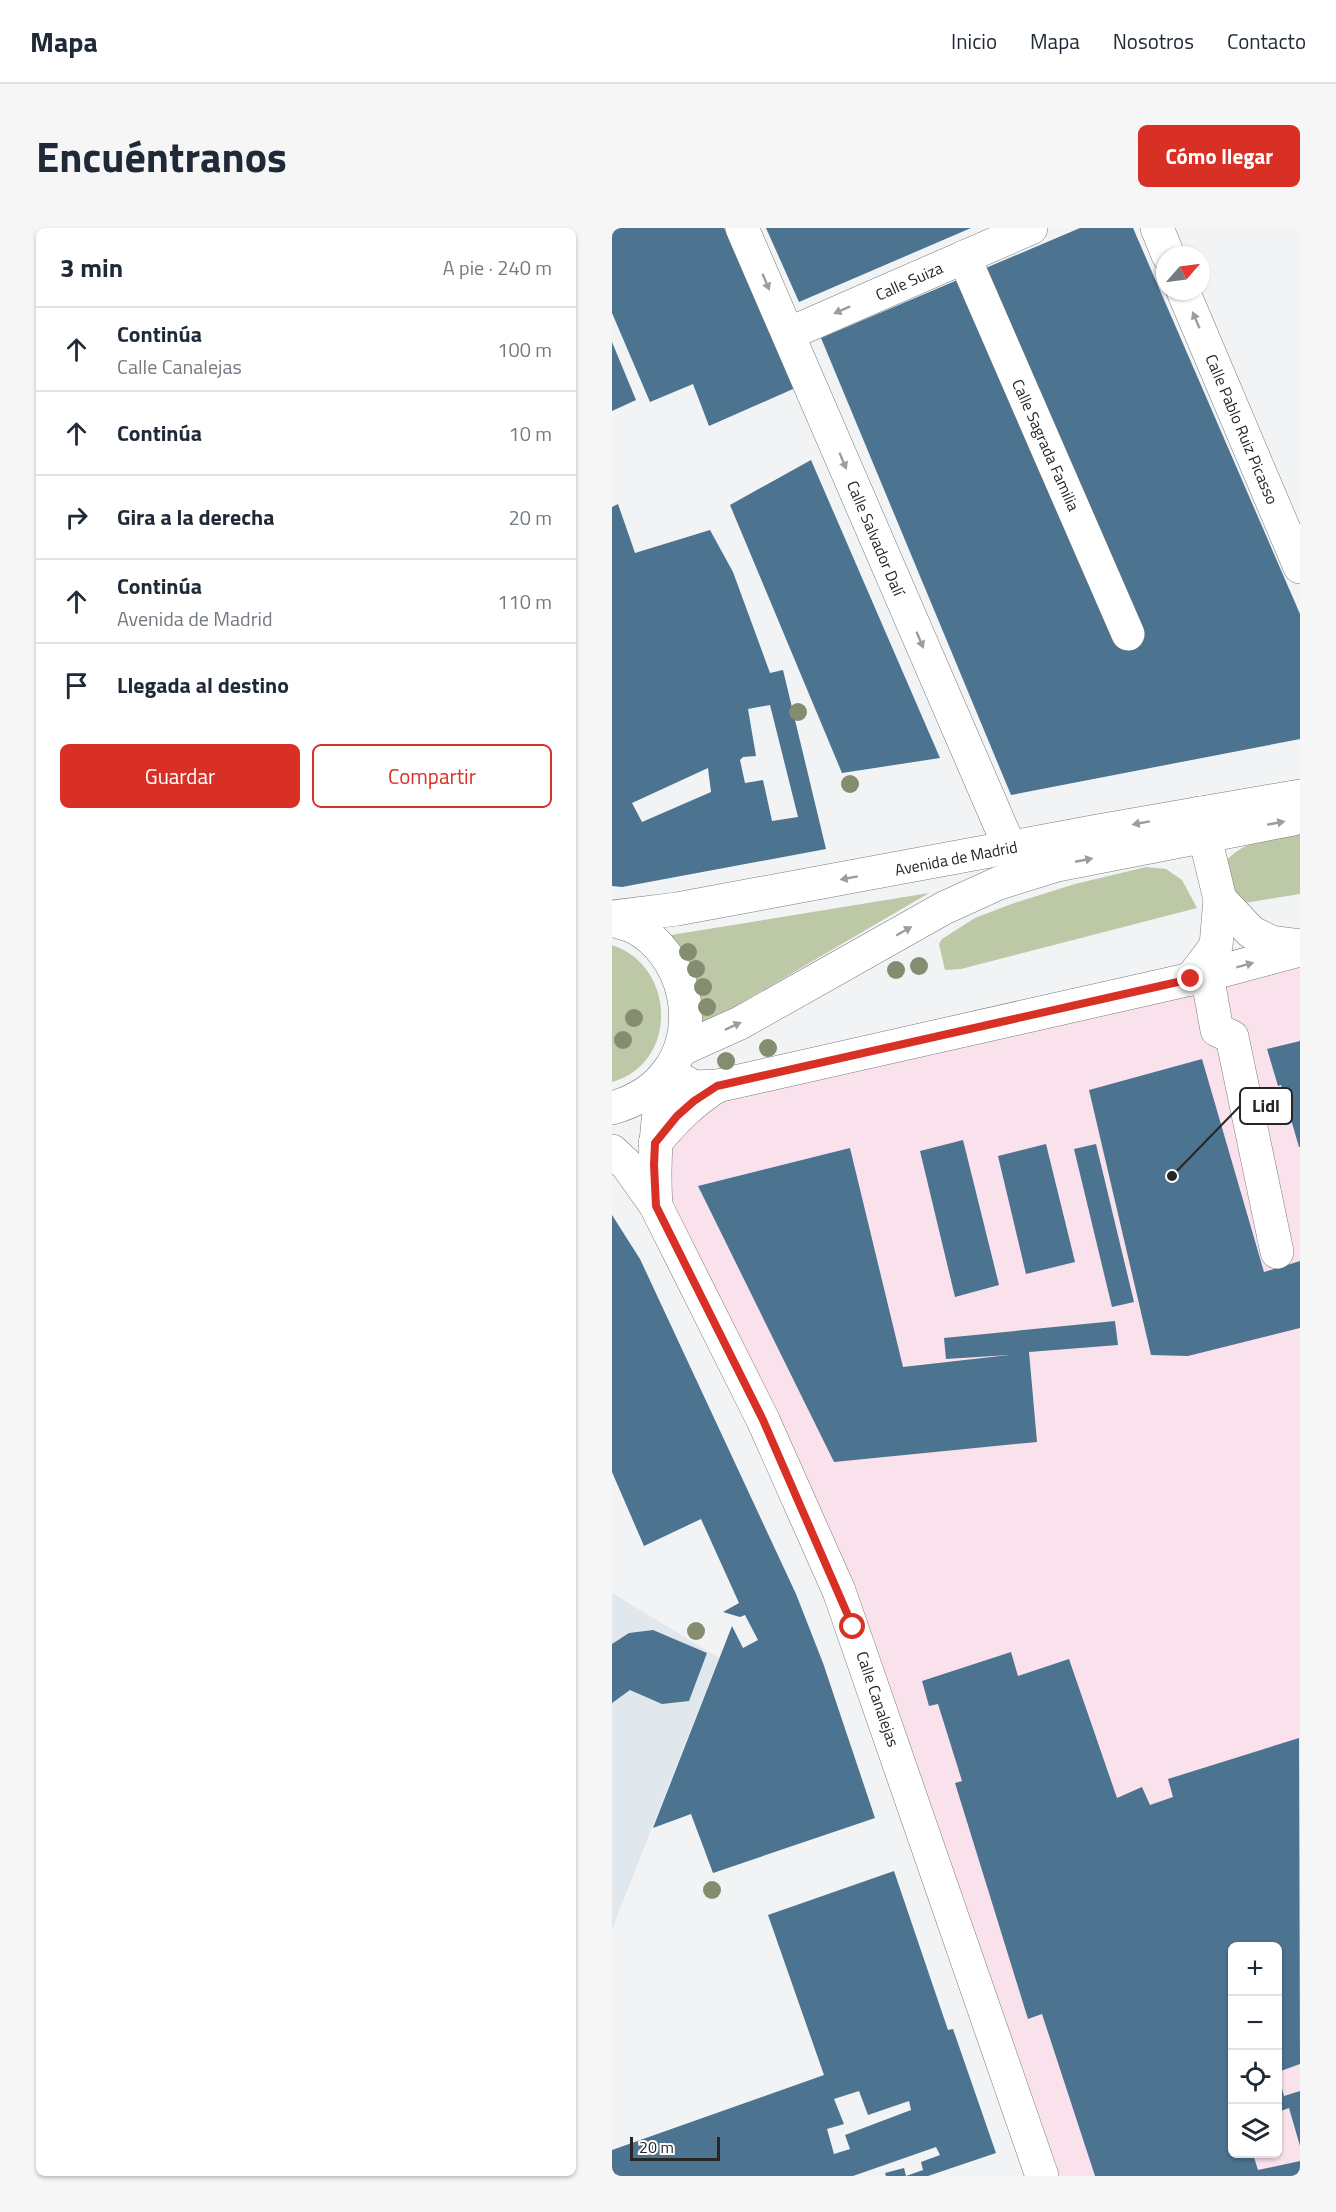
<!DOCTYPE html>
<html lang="es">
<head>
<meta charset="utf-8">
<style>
	body { margin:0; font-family:"Titillium Web",sans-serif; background:#f6f6f7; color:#1f2937 }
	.controls { position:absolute; right:18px; bottom:18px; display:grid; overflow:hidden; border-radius:9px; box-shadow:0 2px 4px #0004 }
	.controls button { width:54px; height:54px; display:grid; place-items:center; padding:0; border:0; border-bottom:2px solid #e0e1e3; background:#fff; color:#1f2937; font:30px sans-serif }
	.compass { position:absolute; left:544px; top:18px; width:54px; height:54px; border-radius:50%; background:#fff; box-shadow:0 2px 4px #0004; rotate:62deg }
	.scale { position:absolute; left:18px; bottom:15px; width:90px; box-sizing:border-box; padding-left:6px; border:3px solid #262626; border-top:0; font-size:16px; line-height:21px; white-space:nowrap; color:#262626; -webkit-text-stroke:4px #fff; paint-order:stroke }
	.stop { position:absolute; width:18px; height:18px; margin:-14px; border:4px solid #d93025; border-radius:50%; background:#fff }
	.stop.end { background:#d93025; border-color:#fff; box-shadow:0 2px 6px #0008 }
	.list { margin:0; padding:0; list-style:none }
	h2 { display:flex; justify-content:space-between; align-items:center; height:78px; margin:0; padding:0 24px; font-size:26px }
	h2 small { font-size:20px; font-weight:400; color:#747a83 }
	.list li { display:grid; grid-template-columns:39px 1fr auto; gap:18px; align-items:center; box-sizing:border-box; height:84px; padding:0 24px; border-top:2px solid #e0e1e3 }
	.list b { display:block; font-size:22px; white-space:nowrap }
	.list p { margin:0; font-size:20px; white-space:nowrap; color:#747a83 }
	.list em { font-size:20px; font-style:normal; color:#747a83 }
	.actions { display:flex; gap:12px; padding:18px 24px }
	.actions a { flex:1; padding:14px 0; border:2px solid #d93025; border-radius:9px; text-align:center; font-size:21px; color:#d93025 }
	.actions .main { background:#d93025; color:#fff }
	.icon { flex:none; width:33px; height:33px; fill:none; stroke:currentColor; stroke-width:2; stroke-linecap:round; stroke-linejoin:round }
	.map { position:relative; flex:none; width:688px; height:1948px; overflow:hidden; border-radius:9px }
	header { display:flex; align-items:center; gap:36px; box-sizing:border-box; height:84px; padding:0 30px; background:#fff; border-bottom:2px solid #e0e1e3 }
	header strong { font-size:28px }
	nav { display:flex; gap:33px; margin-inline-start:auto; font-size:21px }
	.intro { display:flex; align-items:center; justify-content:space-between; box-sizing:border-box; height:144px; padding:0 36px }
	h1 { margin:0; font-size:42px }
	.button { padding:15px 27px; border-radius:9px; background:#d93025; color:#fff; font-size:21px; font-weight:700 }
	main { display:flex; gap:36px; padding:0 36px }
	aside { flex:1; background:#fff; border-radius:9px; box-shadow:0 2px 4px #0004 }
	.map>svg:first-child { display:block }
	.commercial { fill:#fae2ed; fill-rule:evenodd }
	.built { fill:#e0e7ed }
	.green { fill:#bcc8a6 }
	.building { fill:#4c7390; fill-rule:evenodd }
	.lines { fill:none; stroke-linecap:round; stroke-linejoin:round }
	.minor-casing { stroke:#797a7b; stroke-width:34 }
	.major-casing { stroke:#797a7b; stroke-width:34 }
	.minor { stroke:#fff; stroke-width:33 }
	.major { stroke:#fff; stroke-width:33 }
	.tree { fill:#858d71 }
	.oneway { fill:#9d9d9d }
	.route { stroke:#d93025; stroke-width:8 }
	.labels { text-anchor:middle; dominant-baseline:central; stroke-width:6; stroke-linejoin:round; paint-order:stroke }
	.street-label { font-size:16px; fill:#262626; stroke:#fff }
	.leader { fill:none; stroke:#262626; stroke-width:2 }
	.callout-dot { fill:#262626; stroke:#fff; stroke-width:2 }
	.callout { fill:#fff; stroke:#262626; stroke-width:2 }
	.callout-label { font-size:18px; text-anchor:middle; font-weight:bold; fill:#262626 }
</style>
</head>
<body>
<header>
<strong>Mapa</strong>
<nav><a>Inicio</a><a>Mapa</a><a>Nosotros</a><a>Contacto</a></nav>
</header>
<div class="intro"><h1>Encuéntranos</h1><a class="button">Cómo llegar</a></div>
<main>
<aside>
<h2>3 min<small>A pie · 240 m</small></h2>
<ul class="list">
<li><svg class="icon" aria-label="ahead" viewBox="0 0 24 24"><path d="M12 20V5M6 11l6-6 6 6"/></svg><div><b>Continúa</b><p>Calle Canalejas</p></div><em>100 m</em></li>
<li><svg class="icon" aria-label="ahead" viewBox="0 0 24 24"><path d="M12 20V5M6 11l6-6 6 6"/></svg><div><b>Continúa</b></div><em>10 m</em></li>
<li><svg class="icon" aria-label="right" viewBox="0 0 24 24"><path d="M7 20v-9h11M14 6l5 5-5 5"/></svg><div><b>Gira a la derecha</b></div><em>20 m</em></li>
<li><svg class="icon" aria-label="ahead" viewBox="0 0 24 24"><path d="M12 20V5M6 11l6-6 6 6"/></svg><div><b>Continúa</b><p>Avenida de Madrid</p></div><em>110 m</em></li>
<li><svg class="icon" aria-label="arrive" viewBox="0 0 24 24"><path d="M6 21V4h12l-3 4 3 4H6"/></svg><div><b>Llegada al destino</b></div></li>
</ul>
<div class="actions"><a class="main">Guardar</a><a>Compartir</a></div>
</aside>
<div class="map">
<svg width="688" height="1948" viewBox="0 0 688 1948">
	<rect width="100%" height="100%" fill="#f2f3f4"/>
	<path class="commercial" d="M688 722V1948H430L287 1532 44 978 65 888 82 873ZM620 1718H666V1926H620Z"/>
	<polygon class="built" points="0,1365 107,1430 0,1701"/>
	<g class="green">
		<path d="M688 606V666L626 676 611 637C631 611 658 611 688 606Z"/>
		<polygon points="534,639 554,641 570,652 585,680 349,741 333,742 327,716 330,711 363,690 402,675 463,656"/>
		<polygon points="317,665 81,803 53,708"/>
		<path d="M0 717C64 738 67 835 0 854Z"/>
	</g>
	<g class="building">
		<polygon points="0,0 112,0 190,157 97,198 81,156 38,174 0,85"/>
		<polygon points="154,0 359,0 187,74"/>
		<polygon points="468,0 521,0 688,386 688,511 399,567 209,110"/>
		<polygon points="0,114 24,172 0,183"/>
		<polygon points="199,232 328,530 230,545 118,277"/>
		<path d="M6 276 23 325 98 302 121 344 158 445 171 442 214 621 10 659 0 658V279ZM158 477 186 589 160 593 151 552 133 555 128 532 131 529 144 528 136 481ZM96 540 99 564 30 594 20 575Z"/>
		<polygon points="688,813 688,919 687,919 669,857 666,858 655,821"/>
		<polygon points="590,831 652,1044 688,1033 688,1100 576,1128 539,1127 477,862"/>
		<polygon points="351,912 387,1057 343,1069 308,923"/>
		<polygon points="434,916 463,1034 414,1046 386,928"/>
		<polygon points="484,916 522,1074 500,1079 462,921"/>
		<polygon points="238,920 291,1139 397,1127 334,1131 332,1110 503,1093 506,1117 417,1124 425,1214 222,1234 86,958"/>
		<polygon points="0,987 28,1031 184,1366 211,1435 263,1590 101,1645 79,1586 41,1600 120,1398 131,1420 146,1412 133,1387 128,1389 111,1384 127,1375 89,1291 32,1318 0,1244"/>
		<polygon points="41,1402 95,1425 77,1473 50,1476 18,1462 0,1475 0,1416 17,1405"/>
		<polygon points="399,1424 406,1448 457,1431 505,1570 530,1559 538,1577 561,1569 556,1551 687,1510 688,1836 666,1844 666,1718 620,1718 620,1926 641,1926 646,1942 688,1933 688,1948 483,1948 430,1786 416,1791 343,1555 350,1553 326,1476 317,1478 310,1453"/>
		<path d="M282 1643 336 1802 341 1801 384 1925 316 1948H274L273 1945 292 1940 294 1948 311 1942 309 1934 328 1927 324 1919 241 1948H0V1922L212 1847 156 1687ZM247 1863 256 1887 297 1873 299 1882 233 1907 238 1921 222 1926 215 1901 232 1896 222 1871Z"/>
		<polygon points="666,1846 672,1868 688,1863 688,1918 677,1880 666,1884"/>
	</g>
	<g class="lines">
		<defs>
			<g id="minor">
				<polyline points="130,0 398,620"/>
				<polyline points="545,0 556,27"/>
				<polyline points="352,29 516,406"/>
				<polyline points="571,63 688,339"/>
				<polyline points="176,106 419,0"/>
				<polyline points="608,671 639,704 659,714 688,718"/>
				<polyline points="595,747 605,802 620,809 665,1024"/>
				<polyline points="579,751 604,718 608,671 587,585"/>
				<polyline points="56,844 82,859 105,858 579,751 688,722"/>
				<path d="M43 915C63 891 79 875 105 858"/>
			</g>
			<g id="major">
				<polyline points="0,689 65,681 486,603 688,568"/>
				<path d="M0 692C7 694 15 696 22 699 73 726 91 800 54 846 40 864 21 874 0 880"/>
				<polyline points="68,822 128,795 332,680 387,655 445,637 681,591"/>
				<polyline points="0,923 15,937 44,978 151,1192 227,1363 430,1948"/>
				<path d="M44 978C41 932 44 893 53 847"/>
			</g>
		</defs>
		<use href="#minor" class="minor-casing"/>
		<use href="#major" class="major-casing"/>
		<use href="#minor" class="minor"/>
		<use href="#major" class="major"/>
	</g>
	<g class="tree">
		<circle cx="186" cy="484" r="9"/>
		<circle cx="238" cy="556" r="9"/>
		<circle cx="76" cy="724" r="9"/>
		<circle cx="307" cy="738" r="9"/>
		<circle cx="84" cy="741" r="9"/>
		<circle cx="284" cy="742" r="9"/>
		<circle cx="91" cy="759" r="9"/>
		<circle cx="95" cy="779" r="9"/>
		<circle cx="22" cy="790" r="9"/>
		<circle cx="11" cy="812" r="9"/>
		<circle cx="156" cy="820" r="9"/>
		<circle cx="114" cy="833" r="9"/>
		<circle cx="84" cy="1403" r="9"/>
		<circle cx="100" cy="1662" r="9"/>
	</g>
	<defs><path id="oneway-solid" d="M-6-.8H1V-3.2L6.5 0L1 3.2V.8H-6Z" transform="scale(1.5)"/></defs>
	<g class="oneway">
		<use href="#oneway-solid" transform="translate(154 54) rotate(67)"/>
		<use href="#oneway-solid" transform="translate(230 82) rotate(156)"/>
		<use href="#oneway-solid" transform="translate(584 92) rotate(-113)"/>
		<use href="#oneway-solid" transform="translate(231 233) rotate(67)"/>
		<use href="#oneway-solid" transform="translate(308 412) rotate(67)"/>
		<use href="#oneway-solid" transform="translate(529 595) rotate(170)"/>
		<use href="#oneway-solid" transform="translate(664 595) rotate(-11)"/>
		<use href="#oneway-solid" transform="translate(472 632) rotate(-11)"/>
		<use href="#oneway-solid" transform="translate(237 650) rotate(170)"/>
		<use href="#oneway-solid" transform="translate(292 703) rotate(-30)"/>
		<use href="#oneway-solid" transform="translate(633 737) rotate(-15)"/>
		<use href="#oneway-solid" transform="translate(121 798) rotate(-25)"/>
	</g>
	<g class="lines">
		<polyline class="route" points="241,1399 151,1192 44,978 42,937 43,915 65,888 82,873 105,858 579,751"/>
	</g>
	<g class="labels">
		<g class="street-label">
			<text transform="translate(297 53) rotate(-24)">Calle Suiza</text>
			<text transform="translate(630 201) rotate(67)">Calle Pablo Ruiz Picasso</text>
			<text transform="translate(434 217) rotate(66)">Calle Sagrada Familia</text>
			<text transform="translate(264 310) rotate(67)">Calle Salvador Dalí</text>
			<text transform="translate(344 630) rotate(-11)">Avenida de Madrid</text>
			<text transform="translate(266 1471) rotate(71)">Calle Canalejas</text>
		</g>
	</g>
	<path class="leader" d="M560 948L628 878"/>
	<circle class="callout-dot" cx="560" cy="948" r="6"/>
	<rect class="callout" x="628" y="860" width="52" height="36" rx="6"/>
	<g class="callout-label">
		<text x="654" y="884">Lidl</text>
	</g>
</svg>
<div class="controls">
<button>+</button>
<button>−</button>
<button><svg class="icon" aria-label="locate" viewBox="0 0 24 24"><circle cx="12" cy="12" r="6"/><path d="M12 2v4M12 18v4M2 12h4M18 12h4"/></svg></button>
<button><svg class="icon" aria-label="layers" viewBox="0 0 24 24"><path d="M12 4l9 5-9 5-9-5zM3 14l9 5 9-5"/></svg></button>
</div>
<svg class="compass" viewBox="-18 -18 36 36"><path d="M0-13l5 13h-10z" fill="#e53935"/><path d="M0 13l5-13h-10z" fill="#747a83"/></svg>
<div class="scale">20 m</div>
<div class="stop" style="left:241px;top:1399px"></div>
<div class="stop end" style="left:579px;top:751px"></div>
</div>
</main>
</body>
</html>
